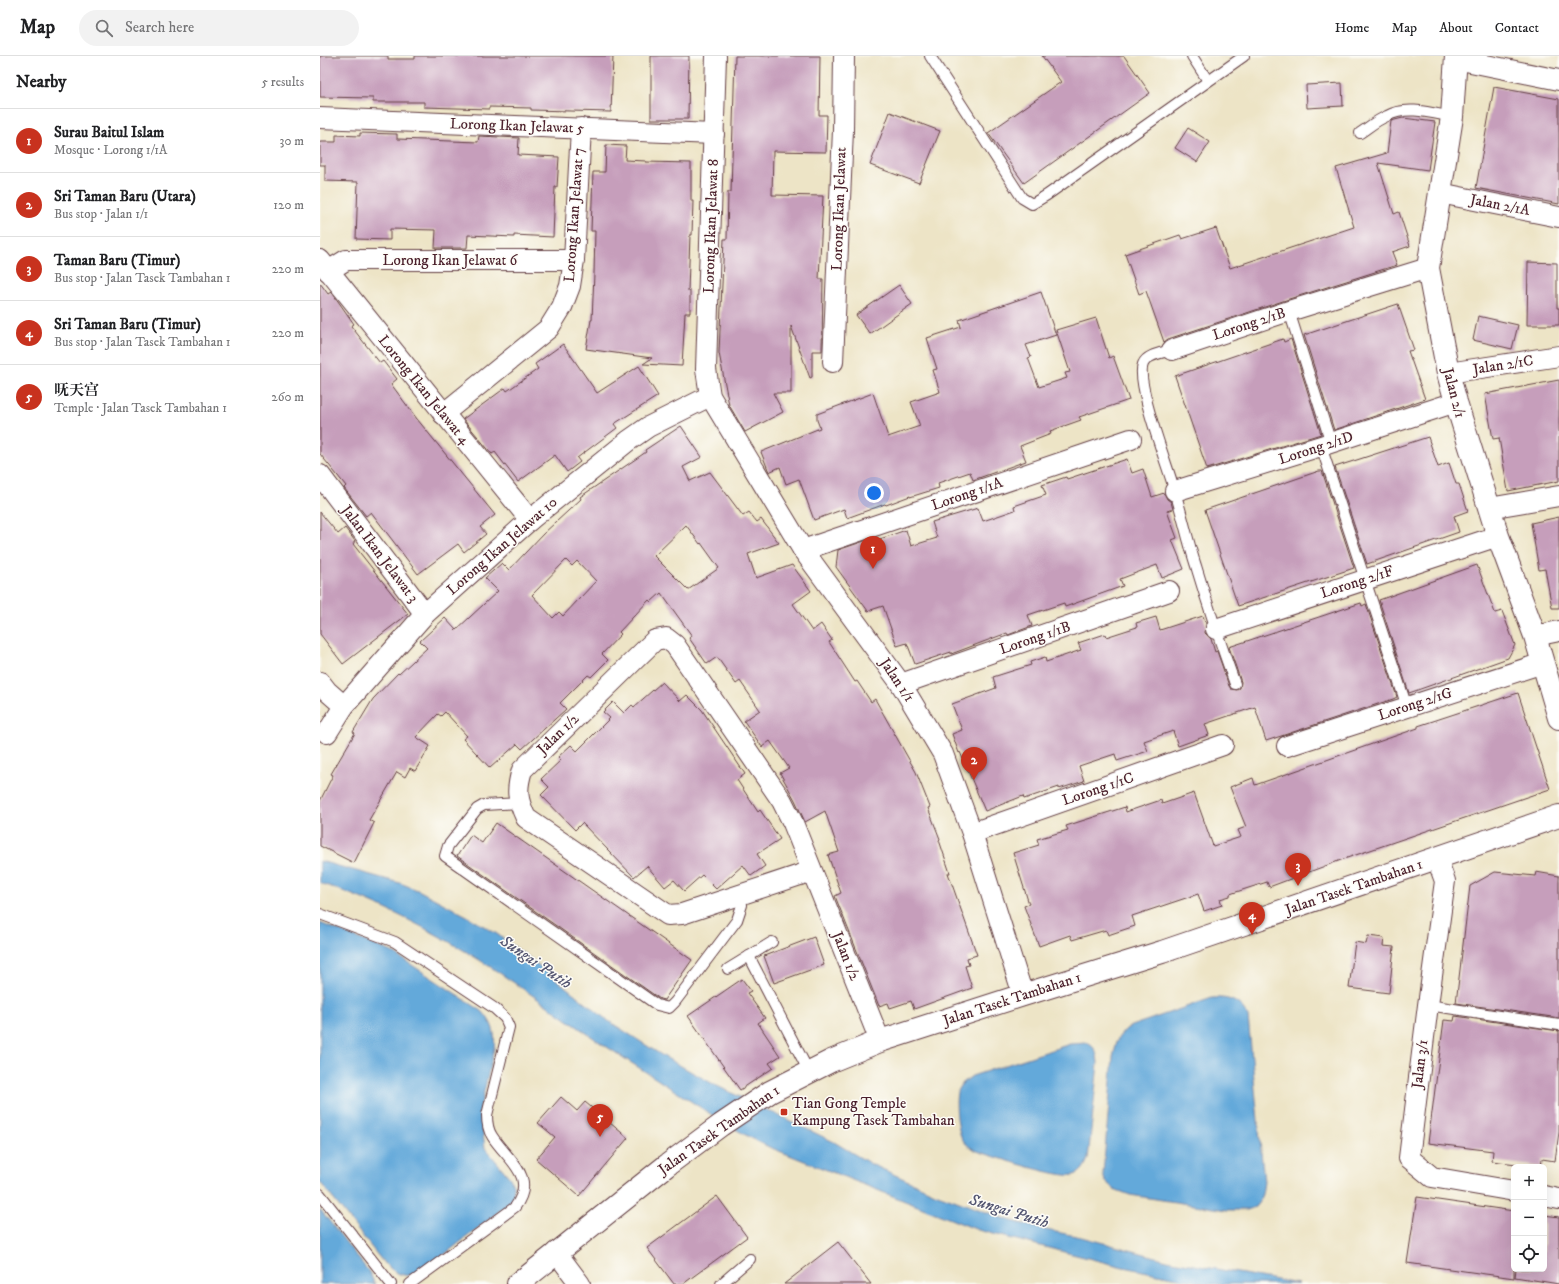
<!DOCTYPE html>
<html lang="en">
<head>
<meta charset="utf-8">
<style>
	body { margin:0; font-family:"IM FELL DW Pica","Noto Serif SC",serif; background:#f2f2f2; color:#202124 }
	.controls { position:absolute; right:12px; bottom:12px; display:grid; overflow:hidden; border-radius:6px; box-shadow:0 4px 16px #0002 }
	.controls button { width:36px; height:36px; display:grid; place-items:center; padding:0; border:0; border-bottom:1px solid #e0e0e0; background:#fff; color:#202124; font:20px sans-serif }
	.you { position:absolute; left:554px; top:437px; width:14px; height:14px; margin:-10px; border:3px solid #fff; border-radius:50%; background:#1a73e8; box-shadow:0 0 0 6px #1a73e833 }
	.badge { display:grid; place-items:center; width:26px; height:26px; border-radius:50%; background:#c8321e; color:#fff; font-size:13px; font-weight:700 }
	.pin { position:absolute; translate:-50% -33px; filter:drop-shadow(0 1px 2px #0008) }
	.pin::after { content:''; position:absolute; top:21px; width:14px; height:12px; background:inherit; clip-path:polygon(0 0,100% 0,50% 100%) }
	.list { margin:0; padding:0; list-style:none }
	h2 { display:flex; justify-content:space-between; align-items:center; height:52px; margin:0; padding:0 16px; font-size:17px }
	h2 small { font-size:13px; font-weight:400; color:#757577 }
	.list li { display:grid; grid-template-columns:26px 1fr auto; gap:12px; align-items:center; box-sizing:border-box; height:64px; padding:0 16px; border-top:1px solid #e0e0e0 }
	.list b { display:block; font-size:15px; white-space:nowrap }
	.list p { margin:0; font-size:13px; white-space:nowrap; color:#757577 }
	.list em { font-size:13px; font-style:normal; color:#757577 }
	.icon { flex:none; width:22px; height:22px; fill:none; stroke:currentColor; stroke-width:2; stroke-linecap:round; stroke-linejoin:round }
	.map { position:relative; flex:none; width:1239px; height:1228px; overflow:hidden }
	header { display:flex; align-items:center; gap:24px; box-sizing:border-box; height:56px; padding:0 20px; background:#fff; border-bottom:1px solid #e0e0e0 }
	header strong { font-size:19px }
	nav { display:flex; gap:22px; margin-inline-start:auto; font-size:14px }
	.search { width:280px; height:36px; background:#f2f2f2; display:flex; align-items:center; gap:10px; box-sizing:border-box; padding:0 14px; border-radius:22px; color:#757577; font-size:15px }
	main { display:flex }
	aside { flex:1; background:#fff }
	.map>svg:first-child { display:block }
	.water { fill:#64a9da; stroke:#576482 }
	.building { fill:#c69ebb; fill-rule:evenodd }
	.lines { fill:none; stroke-linecap:round; stroke-linejoin:round }
	.lane-casing { stroke:#623d42; stroke-width:12 }
	.street-casing { stroke:#623d42; stroke-width:22 }
	.secondary-casing { stroke:#623d42; stroke-width:24 }
	.lane { stroke:#fff; stroke-width:10 }
	.street { stroke:#fff; stroke-width:20 }
	.secondary { stroke:#fff; stroke-width:22 }
	.poi-dot { fill:#c8321e; stroke:#fdfcf7; stroke-width:1.5 }
	.labels { text-anchor:middle; dominant-baseline:central; stroke-width:3; stroke-linejoin:round; paint-order:stroke }
	.street-label { font-size:15px; fill:#4a1f2b; stroke:#fdfcf7 }
	.poi-label { font-size:15px; fill:#4a1f2b; stroke:#fdfcf7; text-anchor:start }
	.water-label { font-size:16px; font-style:italic; fill:#545671; stroke:#fdfcf7 }
</style>
</head>
<body>
<header>
<strong>Map</strong>
<div class="search"><svg class="icon" aria-label="search" viewBox="0 0 24 24"><circle cx="10" cy="10" r="6"/><path d="M15 15l6 6"/></svg>Search here</div>
<nav><a>Home</a><a>Map</a><a>About</a><a>Contact</a></nav>
</header>
<main>
<aside>
<h2>Nearby<small>5 results</small></h2>
<ul class="list">
<li><span class="badge">1</span><div><b>Surau Baitul Islam</b><p>Mosque · Lorong 1/1A</p></div><em>30 m</em></li>
<li><span class="badge">2</span><div><b>Sri Taman Baru (Utara)</b><p>Bus stop · Jalan 1/1</p></div><em>120 m</em></li>
<li><span class="badge">3</span><div><b>Taman Baru (Timur)</b><p>Bus stop · Jalan Tasek Tambahan 1</p></div><em>220 m</em></li>
<li><span class="badge">4</span><div><b>Sri Taman Baru (Timur)</b><p>Bus stop · Jalan Tasek Tambahan 1</p></div><em>220 m</em></li>
<li><span class="badge">5</span><div><b>呒天宫</b><p>Temple · Jalan Tasek Tambahan 1</p></div><em>260 m</em></li>
</ul>
</aside>
<div class="map">
<svg width="1239" height="1228" viewBox="0 0 1239 1228">
	<rect width="100%" height="100%" fill="#fdfcf7"/>
	<filter id="ink" filterUnits="userSpaceOnUse"><feTurbulence type="fractalNoise" baseFrequency=".025" numOctaves="2"/><feDisplacementMap in="SourceGraphic" scale="8" xChannelSelector="R" yChannelSelector="G"/><feConvolveMatrix kernelMatrix="1 2 1 2 8 2 1 2 1" color-interpolation-filters="sRGB"/></filter>
	<filter id="wash" filterUnits="userSpaceOnUse"><feTurbulence type="fractalNoise" baseFrequency=".012" numOctaves="4" result="noise"/><feDisplacementMap in="SourceGraphic" scale="16" xChannelSelector="R" yChannelSelector="G"/><feGaussianBlur stdDeviation="0.9" result="paint"/><feColorMatrix in="noise" values="0 0 0 0 0 0 0 0 0 0 0 0 0 0 0 0 0 1.4 0 .05"/><feComposite in="paint" operator="in"/></filter>
	<g filter="url(#wash)">
		<rect width="100%" height="100%" fill="#ede4c6"/>
		<g class="water">
			<path d="M0 805 80 827 100 835 147 860 177 878 207 900 287 964 343 1000 395 1029 514 1086 551 1108 615 1137 685 1163 721 1173 761 1181 847 1204 978 1228H888L803 1211 658 1174 449 1091C413 1074 380 1051 346 1029 323 1014 300 1000 278 985 249 965 221 945 193 926 133 885 69 850 0 827Z"/>
			<path d="M0 867 72 896 162 955C173 967 176 977 174 993L160 1053 165 1092 190 1122 194 1131 193 1143 186 1150 110 1210C89 1223 81 1223 63 1206L0 1126Z"/>
			<path d="M892 942C909 941 921 945 928 961L944 1126 942 1138 939 1146 935 1151 927 1154H907L810 1139 794 1133 785 1125 783 1118 793 1001 798 982 806 973 811 970Z"/>
			<path d="M767 987C776 991 777 998 778 1007L768 1103C765 1110 762 1117 754 1119 739 1122 679 1102 660 1096 654 1094 647 1090 643 1084 637 1077 634 1041 638 1033 641 1027 647 1024 652 1020L750 988Z"/>
			<polygon points="0,1153 49,1216 55,1228 0,1228"/>
		</g>
		<g id="blocks">
			<g class="building">
				<polygon points="0,0 68,0 68,3 95,3 95,0 293,0 291,56 211,54 211,52 169,51 169,53 104,51 104,46 53,46 53,42 0,41"/>
				<polygon points="331,0 369,0 368,63 331,63"/>
				<polygon points="415,0 500,0 499,59 507,59 506,96 453,95 452,139 503,140 499,223 503,223 502,295 492,295 492,321 490,322 471,270 471,337 453,337 463,356 425,376 409,349 399,297 404,183 407,183 408,136 411,136"/>
				<polygon points="722,0 804,0 830,37 704,127 668,77 741,26"/>
				<polygon points="1022,27 1023,50 987,52 986,29"/>
				<polygon points="1174,31 1239,43 1239,148 1156,132"/>
				<polygon points="570,56 620,75 599,127 550,109"/>
				<polygon points="1083,62 1115,66 1108,114 1058,107 1074,158 1079,156 1090,190 1072,196 1077,209 966,244 848,283 844,286 826,235 819,238 805,198 860,179 862,183 896,172 910,212 1034,171 1016,112 1067,97 1071,65"/>
				<polygon points="868,72 890,86 877,106 855,92"/>
				<polygon points="40,77 77,78 77,83 158,86 159,80 199,82 198,99 239,101 237,131 235,131 233,181 194,179 194,181 148,179 147,192 115,192 116,174 70,173 70,184 36,183 38,126 5,125 5,109 0,109 0,86 16,86 16,79 40,80"/>
				<polygon points="286,89 306,90 305,104 326,105 326,106 371,107 371,145 373,145 372,179 370,179 368,235 370,235 370,257 365,257 362,310 323,308 332,302 266,293 271,264 272,264 274,218 275,175 271,175 273,116 285,116"/>
				<polygon points="1208,206 1237,207 1237,252 1239,252 1239,269 1207,269"/>
				<polygon points="0,227 8,238 11,236 13,238 34,268 31,270 60,307 63,305 77,323 71,328 97,363 175,459 160,471 166,478 144,496 138,488 98,518 51,456 46,460 24,432 26,430 0,398"/>
				<polygon points="579,229 592,248 550,278 536,259"/>
				<polygon points="721,236 736,279 706,289 711,301 708,302 719,331 747,322 745,317 750,316 736,274 776,262 789,302 793,300 809,344 759,361 761,364 730,375 731,378 700,390 706,405 653,424 650,416 618,427 619,432 590,441 590,440 566,449 565,448 527,462 524,453 494,464 479,423 466,428 460,411 449,416 441,396 500,372 497,364 497,358 553,337 568,381 600,370 591,346 620,336 613,314 617,313 607,282 641,271 639,264"/>
				<polygon points="1078,248 1094,294 1088,295 1105,343 1014,374 984,279"/>
				<polygon points="1158,260 1198,269 1192,293 1153,284"/>
				<polygon points="963,283 964,286 971,283 1001,378 887,413 855,320"/>
				<polygon points="243,288 277,337 319,310 338,340 294,368 297,372 257,402 260,406 247,416 235,399 198,426 175,396 172,398 143,363 185,332 187,335 218,313 215,308"/>
				<polygon points="1239,324 1239,425 1188,435 1179,382 1173,383 1165,338"/>
				<path d="M361 370 382 401 363 411 370 425 390 416 423 460 429 456 437 466 441 463 459 487 428 498 436 522 472 509 491 535 473 548 492 575 501 568 512 584 509 586 535 626 537 625 551 646 555 643 596 716 610 751 608 752 620 783 619 784 630 817H628L657 899 647 902 649 909 645 910 652 932 594 953 591 945 570 952 568 947 559 950 515 840 521 837 508 799 519 796 505 755 485 766 475 744 460 717 469 712 450 685 442 691 424 665 440 654 420 625 416 628 397 601 387 608 369 582 372 580 341 537 331 546 329 544 299 576 301 578 282 598 288 604 271 621 268 619 240 647 246 653 202 693 197 688 170 712 143 683 147 680 125 656 121 660 118 658 96 681 110 690 95 715 90 712 85 721 77 716 49 764 54 767 34 807 0 790V745L13 719 11 718 35 677 33 676 53 643 78 617 79 618 107 592 100 585 125 562 136 574 178 535 165 522 182 507 189 514 223 478 261 443 260 441 326 396 325 394ZM366 469 380 488 381 487 399 512 368 534 334 500ZM246 504 252 510 257 505 276 525 243 560 239 556 233 562 212 539Z"/>
				<polygon points="1108,381 1118,411 1129,407 1136,428 1139,428 1148,455 1134,460 1139,476 1047,508 1015,411"/>
				<polygon points="807,403 812,417 823,413 832,441 844,437 847,443 851,446 853,453 847,455 857,482 852,484 864,513 842,522 837,509 800,523 803,530 745,551 744,547 708,559 712,570 688,579 687,577 631,598 631,596 595,608 587,587 577,590 563,550 548,555 516,511 518,494 556,481 557,484 586,474 591,490 617,482 612,466 658,452 663,465 695,454 694,450 726,439 722,429 746,421 747,423"/>
				<polygon points="999,415 1002,415 1034,512 918,550 885,454"/>
				<polygon points="0,456 18,478 25,472 35,485 33,488 88,558 23,608 0,578"/>
				<polygon points="1239,461 1239,552 1232,552 1225,513 1219,514 1211,467"/>
				<polygon points="1157,509 1175,557 1182,555 1195,589 1188,602 1089,637 1059,544"/>
				<polygon points="1041,547 1042,550 1046,548 1077,641 1073,643 946,685 935,651 885,668 889,679 858,690 853,675 824,685 828,695 797,705 795,698 759,710 764,725 739,733 739,731 704,743 703,740 665,755 640,696 639,697 632,678 642,674 632,648 676,632 673,621 711,609 710,606 725,601 726,606 761,594 758,587 785,578 786,581 817,571 816,567 836,561 840,574 883,560 886,568 885,577 891,583 895,596 897,595 909,630 911,633 917,634 920,632 921,626 909,591"/>
				<polygon points="342,626 360,645 367,639 382,654 425,718 417,724 438,756 440,754 460,783 437,798 445,810 431,820 423,809 396,833 382,819 364,835 354,824 345,831 327,810 314,821 262,767 255,774 221,739 229,731 221,723 241,704 238,701 251,689 257,695 290,662 283,656 293,646 304,657 312,649 314,651"/>
				<polygon points="1198,637 1230,733 1021,804 949,831 947,826 910,838 910,840 900,843 902,849 884,855 878,838 812,860 815,870 788,879 786,874 752,884 750,879 719,890 704,850 709,848 693,797 719,789 717,783 748,774 746,770 805,751 806,756 841,744 842,748 874,737 893,790 921,781 918,774 926,771 910,731 933,722 935,729 1098,672 1098,670"/>
				<polygon points="176,767 372,904 344,944 340,943 137,800 151,779 162,787"/>
				<polygon points="1175,816 1215,820 1216,816 1239,820 1239,962 1136,947 1150,830"/>
				<polygon points="1048,880 1064,882 1063,890 1074,891 1069,937 1029,932 1035,886 1046,888"/>
				<polygon points="494,881 504,909 454,927 444,900"/>
				<polygon points="422,923 431,935 427,937 445,962 438,967 460,1000 449,1007 453,1012 420,1034 368,960"/>
				<polygon points="1135,960 1239,975 1239,1076 1235,1105 1222,1103 1221,1111 1172,1105 1173,1095 1108,1087 1124,964 1134,965"/>
				<polygon points="241,1041 257,1055 265,1046 308,1082 259,1140 216,1103 235,1081 218,1067"/>
				<polygon points="397,1140 427,1181 363,1228 354,1228 327,1192"/>
				<polygon points="1097,1141 1194,1155 1194,1222 1087,1207"/>
				<polygon points="1224,1159 1239,1161 1239,1228 1195,1221 1196,1213 1224,1213"/>
				<polygon points="518,1186 551,1228 464,1228"/>
			</g>
		</g>
	</g>
	<g filter="url(#ink)">
		<use href="#blocks" fill-opacity="0" stroke="#623d42" stroke-width="1"/>
		<g class="lines">
			<defs>
				<g id="lane">
					<polyline points="610,0 702,142 712,148 727,139 924,0"/>
					<polyline points="872,0 888,25"/>
					<path d="M1040 77C1049 71 1057 64 1067 60 1086 49 1112 57 1132 61"/>
					<polyline points="969,255 1011,387"/>
					<path d="M852 294C843 297 827 298 823 308 815 327 849 413 855 436 863 461 868 486 876 510 888 550 901 589 915 628"/>
					<polyline points="1001,390 1087,651"/>
					<polyline points="199,747 164,749 157,753 128,790 125,800 337,949 349,952 355,946 417,864 422,849 420,839"/>
					<path d="M0 858 75 886 174 952 185 962 189 971 167 1059C167 1067 168 1074 172 1080 187 1104 218 1120 195 1151L90 1228"/>
					<polyline points="429,900 489,1016"/>
					<polyline points="408,913 452,886"/>
					<polyline points="1108,949 1239,969"/>
					<polyline points="0,1138 71,1228"/>
					<polyline points="401,1228 430,1203"/>
				</g>
				<g id="street">
					<polyline points="396,0 386,313 390,340 483,494 581,628 623,698 652,777 703,939"/>
					<polyline points="1136,3 1239,24"/>
					<polyline points="0,62 394,78"/>
					<polyline points="1120,137 1239,161"/>
					<polyline points="0,204 210,464"/>
					<polyline points="8,215 26,204 254,204"/>
					<polyline points="852,294 969,255 1108,212"/>
					<polyline points="513,306 523,74 524,0"/>
					<polyline points="1128,317 1239,300"/>
					<polyline points="123,358 229,272 242,251 250,230 254,204 261,72"/>
					<polyline points="0,419 105,558"/>
					<polyline points="855,435 1001,390 1136,346"/>
					<polyline points="1169,452 1239,440"/>
					<polyline points="483,494 811,383"/>
					<polyline points="896,573 1178,480"/>
					<polyline points="1215,580 1239,575"/>
					<polyline points="0,626 7,635 24,650"/>
					<polyline points="581,628 849,535"/>
					<polyline points="7,677 24,650 105,558 210,464 308,385 328,371 390,340"/>
					<polyline points="967,690 1223,607"/>
					<polyline points="652,777 903,689"/>
					<polyline points="1117,803 1125,825 1108,949 1089,1102 1112,1121 1194,1135"/>
					<path d="M492 815 362 858 348 859 206 762C197 743 196 734 202 714L335 584 346 582 355 589 462 745 473 767 560 985"/>
					<polyline points="1224,1140 1239,1143"/>
					<polyline points="236,1196 260,1228"/>
				</g>
				<g id="secondary">
					<polyline points="1136,0 1132,61 1108,212 1128,317 1136,346 1178,480 1215,580 1239,662"/>
					<polyline points="198,1228 346,1110 401,1069 450,1036 511,1005 560,985 703,939 842,896 1239,760"/>
				</g>
			</defs>
			<use href="#lane" class="lane-casing"/>
			<use href="#street" class="street-casing"/>
			<use href="#secondary" class="secondary-casing"/>
			<use href="#lane" class="lane"/>
			<use href="#street" class="street"/>
			<use href="#secondary" class="secondary"/>
		</g>
	</g>
	<rect class="poi-dot" x="460" y="1052" width="8" height="8" rx="2"/>
	<g class="labels">
		<g class="street-label">
			<text transform="translate(197 70) rotate(2)">Lorong Ikan Jelawat 5</text>
			<text transform="translate(1180 149) rotate(11)">Jalan 2/1A</text>
			<text transform="translate(519 153) rotate(-88)">Lorong Ikan Jelawat</text>
			<text transform="translate(254 159) rotate(-86)">Lorong Ikan Jelawat 7</text>
			<text transform="translate(391 170) rotate(-88)">Lorong Ikan Jelawat 8</text>
			<text x="130" y="204">Lorong Ikan Jelawat 6</text>
			<text transform="translate(929 268) rotate(-18)">Lorong 2/1B</text>
			<text transform="translate(1183 309) rotate(-9)">Jalan 2/1C</text>
			<text transform="translate(104 334) rotate(51)">Lorong Ikan Jelawat 4</text>
			<text transform="translate(1134 337) rotate(75)">Jalan 2/1</text>
			<text transform="translate(996 392) rotate(-18)">Lorong 2/1D</text>
			<text transform="translate(647 438) rotate(-19)">Lorong 1/1A</text>
			<text transform="translate(182 490) rotate(-41)">Lorong Ikan Jelawat 10</text>
			<text transform="translate(60 498) rotate(53)">Jalan Ikan Jelawat 3</text>
			<text transform="translate(1037 526) rotate(-18)">Lorong 2/1F</text>
			<text transform="translate(715 582) rotate(-19)">Lorong 1/1B</text>
			<text transform="translate(577 624) rotate(56)">Jalan 1/1</text>
			<text transform="translate(1095 648) rotate(-18)">Lorong 2/1G</text>
			<text transform="translate(238 678) rotate(-44)">Jalan 1/2</text>
			<text transform="translate(778 733) rotate(-19)">Lorong 1/1C</text>
			<text transform="translate(1034 831) rotate(-19)">Jalan Tasek Tambahan 1</text>
			<text transform="translate(526 900) rotate(68)">Jalan 1/2</text>
			<text transform="translate(692 943) rotate(-18)">Jalan Tasek Tambahan 1</text>
			<text transform="translate(1100 1008) rotate(-83)">Jalan 3/1</text>
			<text transform="translate(399 1074) rotate(-35)">Jalan Tasek Tambahan 1</text>
		</g>
		<g class="poi-label">
			<text x="472" y="1047">Tian Gong Temple<tspan x="472" dy="17">Kampung Tasek Tambahan</tspan></text>
		</g>
		<g class="water-label">
			<text transform="translate(216 906) rotate(34)">Sungai Putih</text>
			<text transform="translate(689 1155) rotate(17)">Sungai Putih</text>
		</g>
	</g>
</svg>
<div class="controls">
<button>+</button>
<button>−</button>
<button><svg class="icon" aria-label="locate" viewBox="0 0 24 24"><circle cx="12" cy="12" r="6"/><path d="M12 2v4M12 18v4M2 12h4M18 12h4"/></svg></button>
</div>
<div class="you"></div>
<div class="pin badge" style="left:553px;top:513px">1</div>
<div class="pin badge" style="left:654px;top:724px">2</div>
<div class="pin badge" style="left:978px;top:830px">3</div>
<div class="pin badge" style="left:932px;top:879px">4</div>
<div class="pin badge" style="left:280px;top:1081px">5</div>
</div>
</main>
</body>
</html>
